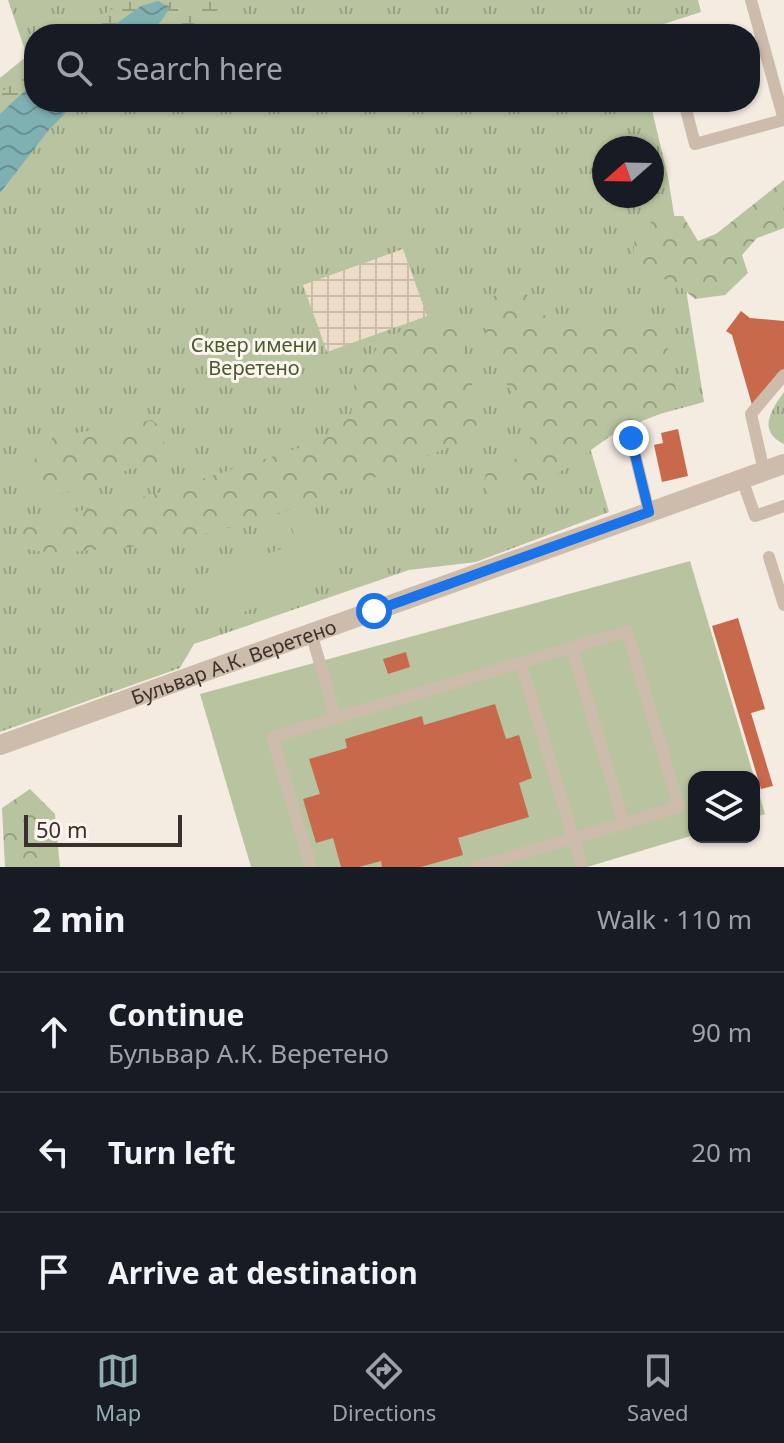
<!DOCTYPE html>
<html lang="en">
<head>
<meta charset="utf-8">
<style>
	body { margin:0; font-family:"Noto Sans",sans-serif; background:#242831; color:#f1f3f6 }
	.controls { position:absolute; right:24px; bottom:24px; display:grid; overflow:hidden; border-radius:16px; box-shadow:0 2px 6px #0004 }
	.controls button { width:72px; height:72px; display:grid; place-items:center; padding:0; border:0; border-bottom:2px solid #363941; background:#171b24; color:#f1f3f6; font:40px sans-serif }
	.compass { position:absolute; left:592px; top:136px; width:72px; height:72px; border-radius:50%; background:#171b24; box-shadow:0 2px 6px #0004; rotate:250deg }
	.scale { position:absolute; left:24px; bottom:20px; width:158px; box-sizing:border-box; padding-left:8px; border:4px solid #3b302b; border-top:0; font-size:22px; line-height:28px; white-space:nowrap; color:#3b302b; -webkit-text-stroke:6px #fbf5ee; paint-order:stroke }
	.stop { position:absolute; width:24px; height:24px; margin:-18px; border:6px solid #1a73e8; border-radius:50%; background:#fff }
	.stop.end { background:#1a73e8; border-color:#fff; box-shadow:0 2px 8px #0008 }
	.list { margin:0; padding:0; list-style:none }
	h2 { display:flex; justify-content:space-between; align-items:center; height:104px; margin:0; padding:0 32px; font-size:34px }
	h2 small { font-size:26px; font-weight:400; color:#9ea1a6 }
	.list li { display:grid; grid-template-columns:52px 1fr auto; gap:24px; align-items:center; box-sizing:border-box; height:120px; padding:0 32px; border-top:2px solid #363941 }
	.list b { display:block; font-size:30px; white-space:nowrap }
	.list p { margin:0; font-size:26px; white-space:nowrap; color:#9ea1a6 }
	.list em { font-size:26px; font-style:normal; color:#9ea1a6 }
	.icon { flex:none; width:44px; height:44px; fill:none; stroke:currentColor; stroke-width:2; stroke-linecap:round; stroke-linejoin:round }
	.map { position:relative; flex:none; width:784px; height:867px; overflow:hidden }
	.search { position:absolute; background:#171b24; box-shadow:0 2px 6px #0004; left:24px; right:24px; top:24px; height:88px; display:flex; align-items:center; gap:20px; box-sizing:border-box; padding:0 28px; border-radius:32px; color:#9ea1a6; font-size:30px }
	.sheet { height:464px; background:#171b24 }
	nav { display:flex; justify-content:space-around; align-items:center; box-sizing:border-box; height:112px; border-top:2px solid #363941; background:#171b24; font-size:22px; color:#9ea1a6 }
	nav a { display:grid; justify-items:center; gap:4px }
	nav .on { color:#92aeb2 }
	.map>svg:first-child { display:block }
	.grass { fill:url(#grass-tufts); fill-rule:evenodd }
	.forest { fill:url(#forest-crowns) }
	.wetland { fill:url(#wetland-marsh) }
	.garden { fill:#b8c4a0 }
	.plaza { fill:url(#plaza-grid) }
	.water { fill:url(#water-waves) }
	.building { fill:#c8694b }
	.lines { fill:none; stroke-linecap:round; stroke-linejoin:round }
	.lane { stroke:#cdbbac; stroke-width:12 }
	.street { stroke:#cdbbac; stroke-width:20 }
	.route { stroke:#1a73e8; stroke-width:10 }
	.labels { text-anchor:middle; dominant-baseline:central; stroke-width:6; stroke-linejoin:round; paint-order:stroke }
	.park-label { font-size:20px; fill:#4a5a2e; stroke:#fbf5ee }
	.street-label { font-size:20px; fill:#3b302b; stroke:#fbf5ee }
</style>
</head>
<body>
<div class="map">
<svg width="784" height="867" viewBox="0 0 784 867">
	<defs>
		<pattern id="grass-tufts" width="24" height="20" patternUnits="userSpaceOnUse" patternTransform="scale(2)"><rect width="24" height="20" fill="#b8c4a0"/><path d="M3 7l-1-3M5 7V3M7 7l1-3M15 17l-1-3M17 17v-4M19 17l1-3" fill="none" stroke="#97a083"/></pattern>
		<pattern id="forest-crowns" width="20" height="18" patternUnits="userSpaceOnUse" patternTransform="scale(2)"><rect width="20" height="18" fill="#b8c4a0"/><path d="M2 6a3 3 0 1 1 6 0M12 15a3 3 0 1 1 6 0" fill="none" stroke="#97a083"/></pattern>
		<pattern id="wetland-marsh" width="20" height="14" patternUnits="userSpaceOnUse" patternTransform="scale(2)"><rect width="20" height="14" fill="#b8c4a0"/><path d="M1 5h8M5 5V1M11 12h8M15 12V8" fill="none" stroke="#97a083"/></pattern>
		<pattern id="plaza-grid" width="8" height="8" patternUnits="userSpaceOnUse" patternTransform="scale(2)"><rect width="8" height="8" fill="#ecdcc8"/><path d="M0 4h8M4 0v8" fill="none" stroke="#cbbdac"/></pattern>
		<pattern id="water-waves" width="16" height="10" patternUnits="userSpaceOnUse" patternTransform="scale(2)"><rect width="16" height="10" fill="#7fb0b2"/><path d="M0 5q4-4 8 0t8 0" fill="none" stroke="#699091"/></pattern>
	</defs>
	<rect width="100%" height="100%" fill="#f4ebe1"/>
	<g class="grass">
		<path d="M8 0H698L701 12 633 34H34V102H650L668 177 704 402 586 434 609 512 476 562 409 570 194 644 180 668 0 732V78L27 56ZM604 148H652V196H604Z"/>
		<path d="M784 392V444C757 431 771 410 784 392Z"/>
	</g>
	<g class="forest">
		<polygon points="784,180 784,228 757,238 742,255 748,273 725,295 695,299 676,283 643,272 633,254 635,236 658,216 683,216 698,241 716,234"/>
		<polygon points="520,286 543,315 599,329 649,320 666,341 678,399 665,412 619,430 553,477 496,495 487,493 484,481 487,470 512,461 533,447 518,404 484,344 489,298"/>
		<path d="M431 316 456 327 480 413 473 437C352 487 228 543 95 550 67 552 43 555 17 546L21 524 152 495 324 440 351 416 355 376 384 340Z"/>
		<polygon points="152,420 164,431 164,466 128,469 112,478 61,494 37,493 24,472 53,437"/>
		<polygon points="30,789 55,814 60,867 5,867 2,808"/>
	</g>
	<g class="wetland">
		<polygon points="128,0 235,0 176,34 149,34 160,25 141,6 102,34 69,34"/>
		<polygon points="34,62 34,82 0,114 0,94"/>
	</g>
	<g class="garden">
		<polygon points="324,516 339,559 307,570 315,589 217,620 201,575 297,544 292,528"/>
		<polygon points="690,561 765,814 754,818 754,777 694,777 694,835 587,867 251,867 200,694"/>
	</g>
	<polygon class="plaza" points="403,249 427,316 327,352 303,285"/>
	<g class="water">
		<path d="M158 1 170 7C151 42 138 34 102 34L141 6Z"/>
		<polygon points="34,82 34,102 76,102 48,131 0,193 0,114"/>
	</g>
	<g class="building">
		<polygon points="741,311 750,318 784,321 784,375 754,412 732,335 726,331"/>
		<polygon points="678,429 688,476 662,482 654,445 663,443 661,433"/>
		<polygon points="738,618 765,709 751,713 773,786 761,789 712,626"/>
		<polygon points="406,652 410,667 388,674 383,659"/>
		<polygon points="495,704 506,739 519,735 532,778 519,783 529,817 458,838 463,855 421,867 382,867 381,861 359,867 341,867 333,838 316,843 303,799 320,794 309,759 347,748 345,739 422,716 424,725"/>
	</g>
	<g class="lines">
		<g class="lane">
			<polyline points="751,0 784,120"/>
			<polyline points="684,102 695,144 783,120"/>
			<polyline points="631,438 649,512"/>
			<polyline points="764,471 751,414 784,375"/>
			<polyline points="742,479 755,516 784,506"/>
			<polyline points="769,557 784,605"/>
			<polyline points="311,633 336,718"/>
			<polyline points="572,648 624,823"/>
			<polyline points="521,663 582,867"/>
			<polyline points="311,867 272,737 627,631 679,807 476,867"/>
		</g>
		<path class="street" id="s1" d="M0 745 784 464"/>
	</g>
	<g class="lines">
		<polyline class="route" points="374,611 649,512 631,438"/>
	</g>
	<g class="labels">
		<g class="park-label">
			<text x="254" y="344">Сквер имени<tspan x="254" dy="23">Веретено</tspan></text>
		</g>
		<g class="street-label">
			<text stroke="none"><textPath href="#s1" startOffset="248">Бульвар А.К. Веретено</textPath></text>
		</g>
	</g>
</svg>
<div class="controls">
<button><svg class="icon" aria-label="layers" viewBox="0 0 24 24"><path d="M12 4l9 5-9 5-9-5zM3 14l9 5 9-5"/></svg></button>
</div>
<svg class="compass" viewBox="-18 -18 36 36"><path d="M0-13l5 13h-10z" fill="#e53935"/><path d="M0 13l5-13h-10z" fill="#9ea1a6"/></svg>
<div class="scale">50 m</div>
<div class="stop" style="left:374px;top:611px"></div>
<div class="stop end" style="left:631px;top:438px"></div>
<div class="search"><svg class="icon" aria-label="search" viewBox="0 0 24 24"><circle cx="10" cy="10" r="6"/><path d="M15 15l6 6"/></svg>Search here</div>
</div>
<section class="sheet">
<h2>2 min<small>Walk · 110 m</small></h2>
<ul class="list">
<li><svg class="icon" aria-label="ahead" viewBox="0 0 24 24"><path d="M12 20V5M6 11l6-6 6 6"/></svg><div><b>Continue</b><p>Бульвар А.К. Веретено</p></div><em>90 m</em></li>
<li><svg class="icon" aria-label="left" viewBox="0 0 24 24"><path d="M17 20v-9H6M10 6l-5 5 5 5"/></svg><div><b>Turn left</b></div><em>20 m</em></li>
<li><svg class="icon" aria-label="arrive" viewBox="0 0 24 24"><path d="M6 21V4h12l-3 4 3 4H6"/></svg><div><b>Arrive at destination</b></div></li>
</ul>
</section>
<nav>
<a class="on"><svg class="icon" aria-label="map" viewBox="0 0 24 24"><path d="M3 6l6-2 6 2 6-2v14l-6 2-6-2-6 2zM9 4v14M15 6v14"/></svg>Map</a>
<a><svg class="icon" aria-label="directions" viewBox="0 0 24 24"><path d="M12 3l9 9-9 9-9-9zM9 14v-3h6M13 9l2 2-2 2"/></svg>Directions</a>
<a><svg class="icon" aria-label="saved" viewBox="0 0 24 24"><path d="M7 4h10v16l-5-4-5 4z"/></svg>Saved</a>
</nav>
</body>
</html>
